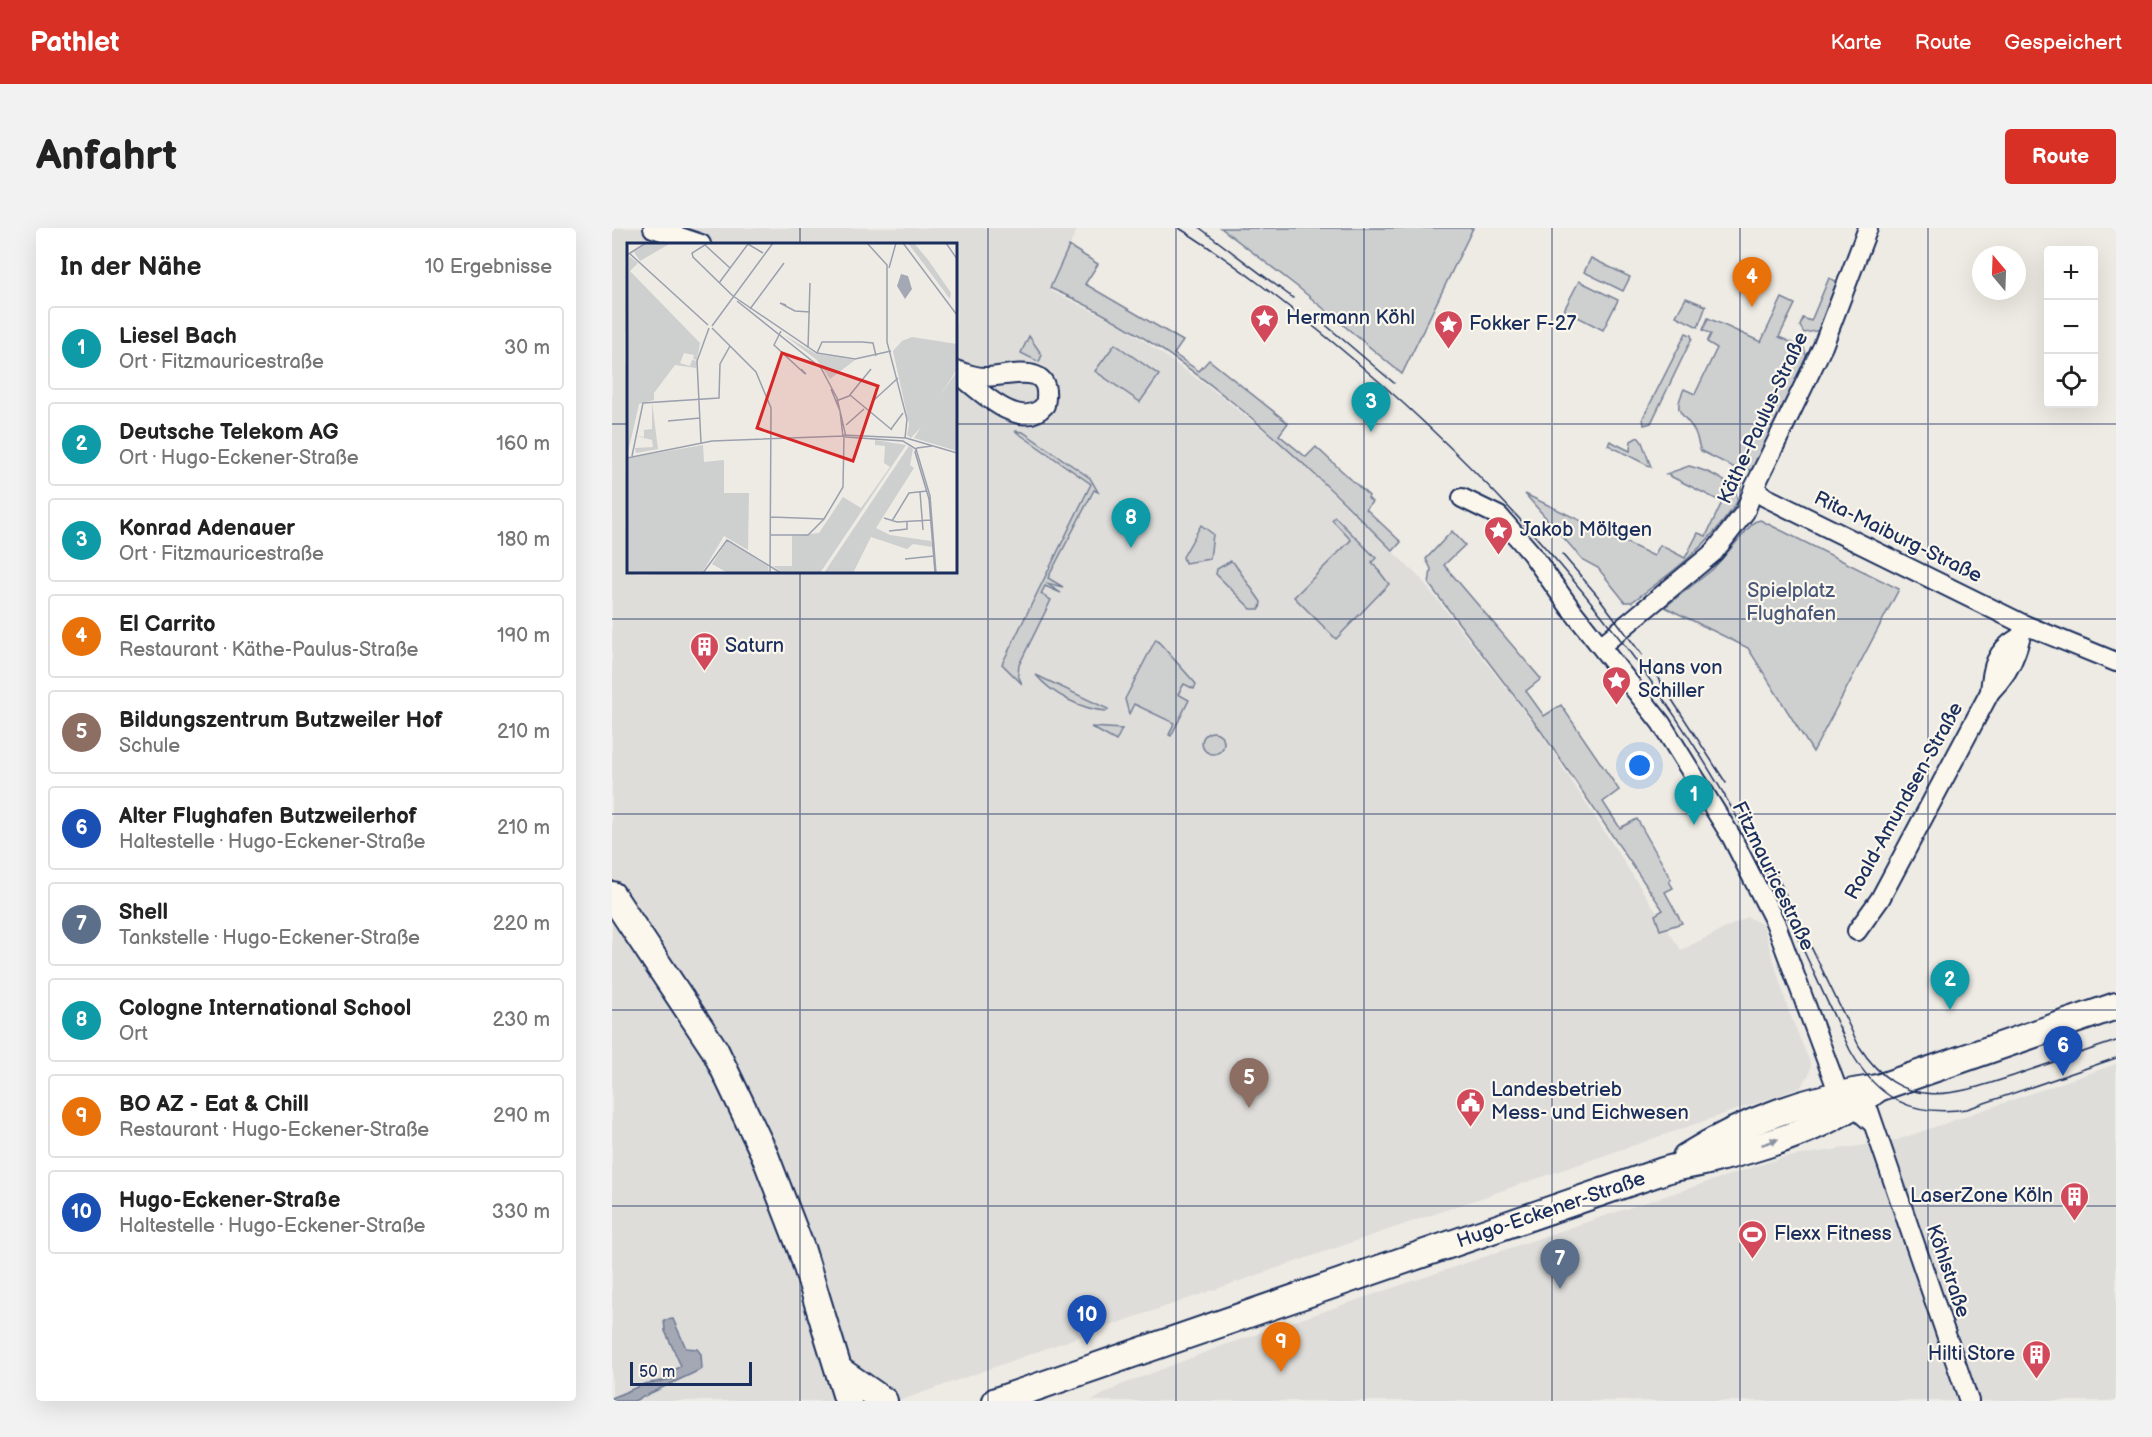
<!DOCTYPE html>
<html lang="de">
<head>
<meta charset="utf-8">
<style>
	body { margin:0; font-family:"Balsamiq Sans",sans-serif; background:#f2f2f2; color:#222 }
	.controls { position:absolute; right:18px; top:18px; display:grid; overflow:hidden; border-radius:6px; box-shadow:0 6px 24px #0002 }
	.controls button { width:54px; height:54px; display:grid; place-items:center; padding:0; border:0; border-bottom:2px solid #e0e0e0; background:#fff; color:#222; font:30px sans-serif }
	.compass { position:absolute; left:1360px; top:18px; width:54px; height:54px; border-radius:50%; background:#fff; box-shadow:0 6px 24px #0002; rotate:341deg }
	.scale { position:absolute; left:18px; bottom:15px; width:122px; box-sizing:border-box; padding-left:6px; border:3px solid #1b2f5e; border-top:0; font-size:16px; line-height:21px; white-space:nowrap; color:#1b2f5e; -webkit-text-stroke:4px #fbf7ec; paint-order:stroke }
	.you { position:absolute; left:1028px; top:538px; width:21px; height:21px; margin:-15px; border:4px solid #fff; border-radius:50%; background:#1a73e8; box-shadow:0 0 0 9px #1a73e833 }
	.badge { display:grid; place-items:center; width:39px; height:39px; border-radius:50%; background:#d93025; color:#fff; font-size:20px; font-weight:700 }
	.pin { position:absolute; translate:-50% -50px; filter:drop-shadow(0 2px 3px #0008) }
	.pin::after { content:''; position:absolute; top:32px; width:21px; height:18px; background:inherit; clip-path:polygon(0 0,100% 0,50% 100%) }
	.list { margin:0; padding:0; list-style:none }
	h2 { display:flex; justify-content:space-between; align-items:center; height:78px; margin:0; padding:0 24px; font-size:26px }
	h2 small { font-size:20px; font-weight:400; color:#767676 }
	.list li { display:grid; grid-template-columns:39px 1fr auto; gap:18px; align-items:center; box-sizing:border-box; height:84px; margin:0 12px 12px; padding:0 12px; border:2px solid #e0e0e0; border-radius:6px }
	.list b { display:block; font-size:22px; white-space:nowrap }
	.list p { margin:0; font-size:20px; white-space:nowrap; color:#767676 }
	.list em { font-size:20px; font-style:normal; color:#767676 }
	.icon { flex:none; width:33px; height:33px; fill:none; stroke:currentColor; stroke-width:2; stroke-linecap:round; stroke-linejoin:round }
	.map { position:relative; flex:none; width:1504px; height:1173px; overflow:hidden; border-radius:6px }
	header { display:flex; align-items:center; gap:36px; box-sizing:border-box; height:84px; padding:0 30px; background:#d93025; color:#fff }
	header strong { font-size:28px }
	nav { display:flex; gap:33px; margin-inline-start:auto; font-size:21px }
	.intro { display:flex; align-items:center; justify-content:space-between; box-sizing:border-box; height:144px; padding:0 36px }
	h1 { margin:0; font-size:42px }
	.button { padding:15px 27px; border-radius:6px; background:#d93025; color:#fff; font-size:21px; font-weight:700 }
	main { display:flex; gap:36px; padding:0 36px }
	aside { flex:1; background:#fff; border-radius:6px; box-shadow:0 6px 24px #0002 }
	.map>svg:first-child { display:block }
	.built { fill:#deddda; fill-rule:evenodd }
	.green { fill:#cecfcf; stroke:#747f96; stroke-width:1.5 }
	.water { fill:#a3a8b4; stroke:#6d7892; stroke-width:1.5 }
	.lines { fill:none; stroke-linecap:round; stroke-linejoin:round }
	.street-casing { stroke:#1b2f5e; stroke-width:22 }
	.secondary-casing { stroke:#1b2f5e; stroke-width:30 }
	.street { stroke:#fbf7ec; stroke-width:18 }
	.secondary { stroke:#fbf7ec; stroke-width:26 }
	.tram { stroke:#1b2f5e; stroke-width:1.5 }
	.oneway { fill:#8b93a5 }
	.grid { fill:none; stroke:#1b2f5e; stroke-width:1.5; stroke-opacity:0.55 }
	.labels { text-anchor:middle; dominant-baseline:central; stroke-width:4.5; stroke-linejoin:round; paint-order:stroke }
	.poi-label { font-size:20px; fill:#1b2f5e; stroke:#fbf7ec; text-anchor:start }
	.street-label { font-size:20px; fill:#1b2f5e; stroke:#fbf7ec }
	.park-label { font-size:20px; fill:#48577a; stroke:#fbf7ec }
	.inset-road { fill:none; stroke:#9aa0ae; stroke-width:1.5 }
	.view { fill:#d62828; fill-opacity:0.15; stroke:#d62828; stroke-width:3 }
	.inset-edge { fill:none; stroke:#1b2f5e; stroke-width:3 }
</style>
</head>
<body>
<header>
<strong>Pathlet</strong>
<nav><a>Karte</a><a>Route</a><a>Gespeichert</a></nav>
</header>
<div class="intro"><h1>Anfahrt</h1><a class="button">Route</a></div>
<main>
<aside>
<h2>In der Nähe<small>10 Ergebnisse</small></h2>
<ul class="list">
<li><span class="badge" style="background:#0f9aa8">1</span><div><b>Liesel Bach</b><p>Ort · Fitzmauricestraße</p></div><em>30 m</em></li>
<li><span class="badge" style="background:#0f9aa8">2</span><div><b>Deutsche Telekom AG</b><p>Ort · Hugo-Eckener-Straße</p></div><em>160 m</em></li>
<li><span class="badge" style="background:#0f9aa8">3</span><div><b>Konrad Adenauer</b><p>Ort · Fitzmauricestraße</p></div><em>180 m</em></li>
<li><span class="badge" style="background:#e8710a">4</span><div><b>El Carrito</b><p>Restaurant · Käthe-Paulus-Straße</p></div><em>190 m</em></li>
<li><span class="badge" style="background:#8d6e63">5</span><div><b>Bildungszentrum Butzweiler Hof</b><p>Schule</p></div><em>210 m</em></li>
<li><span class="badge" style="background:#1a4fb4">6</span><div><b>Alter Flughafen Butzweilerhof</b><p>Haltestelle · Hugo-Eckener-Straße</p></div><em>210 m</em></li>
<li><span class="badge" style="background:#5c6f8a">7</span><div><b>Shell</b><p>Tankstelle · Hugo-Eckener-Straße</p></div><em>220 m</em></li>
<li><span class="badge" style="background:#0f9aa8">8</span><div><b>Cologne International School</b><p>Ort</p></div><em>230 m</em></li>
<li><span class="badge" style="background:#e8710a">9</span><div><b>BO AZ - Eat &amp; Chill</b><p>Restaurant · Hugo-Eckener-Straße</p></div><em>290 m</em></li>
<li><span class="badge" style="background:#1a4fb4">10</span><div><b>Hugo-Eckener-Straße</b><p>Haltestelle · Hugo-Eckener-Straße</p></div><em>330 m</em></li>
</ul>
</aside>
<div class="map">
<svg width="1504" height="1173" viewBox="0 0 1504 1173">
	<rect width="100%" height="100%" fill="#eeebe4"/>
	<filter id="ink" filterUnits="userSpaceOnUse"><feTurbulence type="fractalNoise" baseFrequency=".0167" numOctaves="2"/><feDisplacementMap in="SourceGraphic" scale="12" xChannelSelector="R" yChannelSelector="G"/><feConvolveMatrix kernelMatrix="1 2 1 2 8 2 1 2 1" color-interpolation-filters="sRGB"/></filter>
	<g filter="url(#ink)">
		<g class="built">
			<path d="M0 0H466L437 62 508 96 605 165 676 222 810 352 928 504 1069 722 1136 689 1151 697 1177 784 1199 837 1197 847 1188 860 523 1089 287 1173H0ZM16 16H344V344H16Z"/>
			<polygon points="1504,836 1504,1173 479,1173 509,1157 610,1118 998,986 1169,930 1285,912"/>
		</g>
		<g class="green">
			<polygon points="609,0 861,0 790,146 687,60"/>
			<path d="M457 18 486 36 473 56 571 113 562 126 587 143 597 132 676 195 667 207 694 229 704 219 757 268 756 270 760 274 754 281 789 314 781 323C680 222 571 117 438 60Z"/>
			<polygon points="979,30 1018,49 1011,63 972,44"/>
			<polygon points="1217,50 1228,55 1210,102 1192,105 1188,98 1191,90 1199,93"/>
			<polygon points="967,53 1006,72 991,102 952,82"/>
			<polygon points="1074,70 1094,78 1086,99 1064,88"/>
			<path d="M1170 70 1183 76 1167 109 1192 120 1195 131 1142 240 1131 244 1089 223C1086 217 1086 210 1083 204 1073 184 1059 188 1072 161L1083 166 1105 120 1095 114 1099 106 1091 102 1096 90 1149 114Z"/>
			<polygon points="1074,105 1079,107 1080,110 1039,195 1032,197 1031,190"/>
			<polygon points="417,108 430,127 427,134 409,125"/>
			<polygon points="503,116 547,147 528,174 483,143"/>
			<polygon points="403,203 411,204 478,250 486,264 482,262 436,350 451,359 434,355 449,365 433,358 429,366 439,372 407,437 406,447 410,456 390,436 479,256"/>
			<polygon points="1026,209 1030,214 1039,239 996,217 998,213 1018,223 1019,213"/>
			<path d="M1077 238C1093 242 1128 255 1125 274 1098 317 1061 344 1020 374H1013L986 340 971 332 913 266 1042 328 1048 317 1073 330 1086 305 1094 308 1110 274 1054 246Z"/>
			<polygon points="723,289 764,330 760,334 777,356 724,411 682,369 739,312 720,292"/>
			<polygon points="1148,292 1287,361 1201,524 1136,420 1053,379 1101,341 1142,294"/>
			<polygon points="589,297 601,306 598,331 573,335 571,329"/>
			<polygon points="840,303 853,317 832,337 929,451 914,463 932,488 949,477 1007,562 991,574 1008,600 1025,591 1059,651 1057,653 1061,660 1053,664 1070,695 1048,702 1043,687 1051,682 929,503 817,356 819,341 814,331"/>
			<polygon points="619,333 622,335 649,374 648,381 639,381 604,346 605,341"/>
			<polygon points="544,411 584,456 582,461 572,456 566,466 577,472 559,508 557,507 562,495 522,476 517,486 513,471"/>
			<path d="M424 447 496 481 495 483C470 482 440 466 424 447Z"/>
			<polygon points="479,499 510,501 504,513"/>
			<circle cx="601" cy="515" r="11"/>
		</g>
		<polygon class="water" points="61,1091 74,1120 85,1121 89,1126 90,1141 22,1173 0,1173 0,1170 32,1156 61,1151 60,1143 69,1138 53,1103 52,1092"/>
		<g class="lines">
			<defs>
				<g id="street">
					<polyline points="41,0 89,16"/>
					<path d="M344 142C352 145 363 149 372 149 397 149 442 131 433 177 408 206 365 160 344 144"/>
					<polyline points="1142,260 1153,269 1413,397 1504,434"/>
					<polyline points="850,270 887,288 919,325 959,381 1049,495 1119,608 1163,694 1227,866 1259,894"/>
					<polyline points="990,417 1102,324 1133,284 1142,260 1211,118 1256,0"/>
					<path d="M1378 464C1380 440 1383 423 1406 410"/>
					<path d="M1245 703 1268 671 1378 464C1389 453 1399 439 1404 424 1408 414 1408 406 1413 397"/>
					<polyline points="1257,883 1357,1173"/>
				</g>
				<g id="secondary">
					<polyline points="0,667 103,822 152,925 190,1023 236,1173"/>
					<path d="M1074 929C1131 893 1199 869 1266 860L1504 778"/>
					<polyline points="227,1142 272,1173"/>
					<path d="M384 1173 1051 943C1066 938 1081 937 1096 933 1156 918 1217 899 1266 860"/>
				</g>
			</defs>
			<use href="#street" class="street-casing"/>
			<use href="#secondary" class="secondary-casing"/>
			<use href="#street" class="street"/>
			<use href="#secondary" class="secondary"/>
			<g class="tram">
				<path d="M567 0C623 35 673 75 723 116 886 251 1028 413 1130 598 1170 671 1202 747 1238 822 1265 871 1300 889 1355 881L1504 830"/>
				<polyline points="588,0 681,70"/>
				<polyline points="702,87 782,155"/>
				<polyline points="950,326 985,367 1030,427"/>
				<polyline points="1042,444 1114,555"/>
				<path d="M1158 634 1247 818C1290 885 1340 868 1404 847 1438 835 1471 824 1504 813"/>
			</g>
		</g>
		<defs><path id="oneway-solid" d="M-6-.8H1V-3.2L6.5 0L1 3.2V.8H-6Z" transform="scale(1.5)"/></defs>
		<use class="oneway" href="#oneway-solid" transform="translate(1158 914) rotate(-19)"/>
	</g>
	<path class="grid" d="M188 0V16M376 0V1173M564 0V1173M752 0V1173M940 0V1173M1128 0V1173M1316 0V1173M0 196H16M344 196H1504M188 344V1173M0 391H1504M0 586H1504M0 782H1504M0 978H1504"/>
	<defs>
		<symbol id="sight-pin" viewBox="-11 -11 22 30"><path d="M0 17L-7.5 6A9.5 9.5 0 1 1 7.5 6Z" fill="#d1495b" stroke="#fbf7ec"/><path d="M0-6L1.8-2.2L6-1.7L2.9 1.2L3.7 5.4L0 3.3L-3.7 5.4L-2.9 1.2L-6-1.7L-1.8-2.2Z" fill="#fff"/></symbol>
		<symbol id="building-pin" viewBox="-11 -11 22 30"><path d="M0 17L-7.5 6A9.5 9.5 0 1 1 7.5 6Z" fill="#d1495b" stroke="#fbf7ec"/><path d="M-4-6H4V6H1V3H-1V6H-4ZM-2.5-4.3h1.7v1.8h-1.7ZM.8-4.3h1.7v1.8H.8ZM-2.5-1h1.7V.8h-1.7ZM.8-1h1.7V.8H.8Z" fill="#fff"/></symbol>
		<symbol id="civic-pin" viewBox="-11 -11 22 30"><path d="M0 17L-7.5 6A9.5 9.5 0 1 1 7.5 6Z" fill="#d1495b" stroke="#fbf7ec"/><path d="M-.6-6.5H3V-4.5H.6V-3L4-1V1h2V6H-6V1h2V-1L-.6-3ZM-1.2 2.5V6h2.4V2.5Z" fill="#fff"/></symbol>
		<symbol id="stadium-pin" viewBox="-11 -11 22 30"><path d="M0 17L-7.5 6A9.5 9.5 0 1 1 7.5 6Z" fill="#d1495b" stroke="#fbf7ec"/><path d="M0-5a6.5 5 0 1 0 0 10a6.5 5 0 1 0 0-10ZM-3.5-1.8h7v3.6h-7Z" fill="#fff"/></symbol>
	</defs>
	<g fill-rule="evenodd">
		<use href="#sight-pin" x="636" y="74" width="33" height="45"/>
		<use href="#sight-pin" x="820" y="80" width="33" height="45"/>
		<use href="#sight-pin" x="870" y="286" width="33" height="45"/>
		<use href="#building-pin" x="76" y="402" width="33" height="45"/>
		<use href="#sight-pin" x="988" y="436" width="33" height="45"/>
		<use href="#civic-pin" x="842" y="858" width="33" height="45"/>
		<use href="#building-pin" x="1446" y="952" width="33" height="45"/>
		<use href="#stadium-pin" x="1124" y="990" width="33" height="45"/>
		<use href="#building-pin" x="1408" y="1110" width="33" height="45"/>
	</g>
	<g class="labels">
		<g class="poi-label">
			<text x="674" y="90">Hermann Köhl</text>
			<text x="857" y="96">Fokker F-27</text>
			<text x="908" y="302">Jakob Möltgen</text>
			<text x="113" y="418">Saturn</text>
			<text x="1026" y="440">Hans von<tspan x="1026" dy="23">Schiller</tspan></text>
			<text x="879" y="862">Landesbetrieb<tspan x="879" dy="23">Mess- und Eichwesen</tspan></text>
			<text x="1441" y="968" text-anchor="end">LaserZone Köln</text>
			<text x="1162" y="1006">Flexx Fitness</text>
			<text x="1403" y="1126" text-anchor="end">Hilti Store</text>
		</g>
		<g class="street-label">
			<text transform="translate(1151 190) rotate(-65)">Käthe-Paulus-Straße</text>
			<text transform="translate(1286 309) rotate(26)">Rita-Maiburg-Straße</text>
			<text transform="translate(1292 573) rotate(-61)">Roald-Amundsen-Straße</text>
			<text transform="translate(1161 648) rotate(64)">Fitzmauricestraße</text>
			<text transform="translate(939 982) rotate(-19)">Hugo-Eckener-Straße</text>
			<text transform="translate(1336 1043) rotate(71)">Köhlstraße</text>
		</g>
		<g class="park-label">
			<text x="1179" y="363">Spielplatz<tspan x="1179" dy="23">Flughafen</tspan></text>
		</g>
	</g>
	<g transform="translate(15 15)">
		<rect width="330" height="330" fill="#eeebe4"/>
		<path d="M20 0H44L13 18 7 9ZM281 0H287L302 18 324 50 323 56ZM2 13 11 20 3 28 73 100 70 117 66 116 67 112 57 110 53 120 63 123 65 117 70 118 69 125 48 122 27 150V157L12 161 0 214ZM157 92 189 111 228 117 203 136 190 117ZM285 94 330 101V126L313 153 330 128V208L287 195 294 184 284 195 280 192 282 181 266 108 275 98ZM25 159 31 206 9 210 8 205 26 204 25 197 9 193 17 194V187L25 186ZM248 197 279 202 193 330H156L146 323H165V293L192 290 216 254 234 265 263 224 257 220 258 203 248 202ZM76 202 77 219 97 217V250H122L121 307 97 293 75 330H0V215ZM282 203 286 206 283 222 287 225 249 285 263 292 304 298 305 304 286 301 280 306 244 294 226 330H197ZM100 298 141 323 142 330H101L85 321Z" fill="#cecfcf"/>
		<path d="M274 31 281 33 285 46 278 56 270 43Z" fill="#a3a8b4"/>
		<path class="inset-road" d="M81 0 65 10 66 14 107 54M240 0 260 22V99L280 176 278 195M276 0 330 72M319 0 330 16M78 2 103 25M2 10 81 82M0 12 19 0M262 25 269 0M92 40 121 1 136 10M106 53 190 110 228 116 264 108M110 58 194 125 210 155 219 194 276 198 289 206 303 253 309 330M159 62 153 60 168 68 183 69M123 66 157 20M85 83 146 0M85 85 129 129 144 165 143 330M154 88 147 102 177 130 179 131 174 126M181 105 183 40M190 110 195 99H235L246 100 249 113M204 146 213 168 216 194M223 152 265 187M247 157 271 135M209 158 222 153 244 126M41 178 73 175M219 182 237 166M264 186 276 170M216 192 279 195 330 210M74 200 70 118 82 85M305 203 290 205 288 209 302 256 308 330M5 213 16 160 92 155 93 121 103 103M0 215 85 198 217 193M293 249 296 287M144 274 197 276M257 275 270 279 304 277M265 278 282 250 300 248M262 288 280 286V279M144 292H181L197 276 216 244 217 193M278 316 307 313M76 330 100 297 154 330"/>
		<path class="view" d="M155 110 251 143 226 218 130 185Z"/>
		<rect width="330" height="330" class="inset-edge"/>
	</g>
</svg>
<div class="controls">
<button>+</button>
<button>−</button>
<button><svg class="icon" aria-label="locate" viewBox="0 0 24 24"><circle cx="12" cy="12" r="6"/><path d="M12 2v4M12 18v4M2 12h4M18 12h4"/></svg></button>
</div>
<svg class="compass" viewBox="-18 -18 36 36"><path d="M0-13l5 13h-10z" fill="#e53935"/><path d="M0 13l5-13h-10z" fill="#767676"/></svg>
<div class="scale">50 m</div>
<div class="you"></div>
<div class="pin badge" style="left:1082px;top:597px;background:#0f9aa8">1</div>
<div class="pin badge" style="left:1338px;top:782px;background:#0f9aa8">2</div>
<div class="pin badge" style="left:759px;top:204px;background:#0f9aa8">3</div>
<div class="pin badge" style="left:1140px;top:79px;background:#e8710a">4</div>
<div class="pin badge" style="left:637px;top:880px;background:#8d6e63">5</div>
<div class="pin badge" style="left:1451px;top:848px;background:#1a4fb4">6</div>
<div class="pin badge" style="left:948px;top:1061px;background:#5c6f8a">7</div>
<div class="pin badge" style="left:519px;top:320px;background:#0f9aa8">8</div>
<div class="pin badge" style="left:669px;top:1144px;background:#e8710a">9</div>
<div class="pin badge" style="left:475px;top:1117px;background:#1a4fb4">10</div>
</div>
</main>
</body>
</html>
